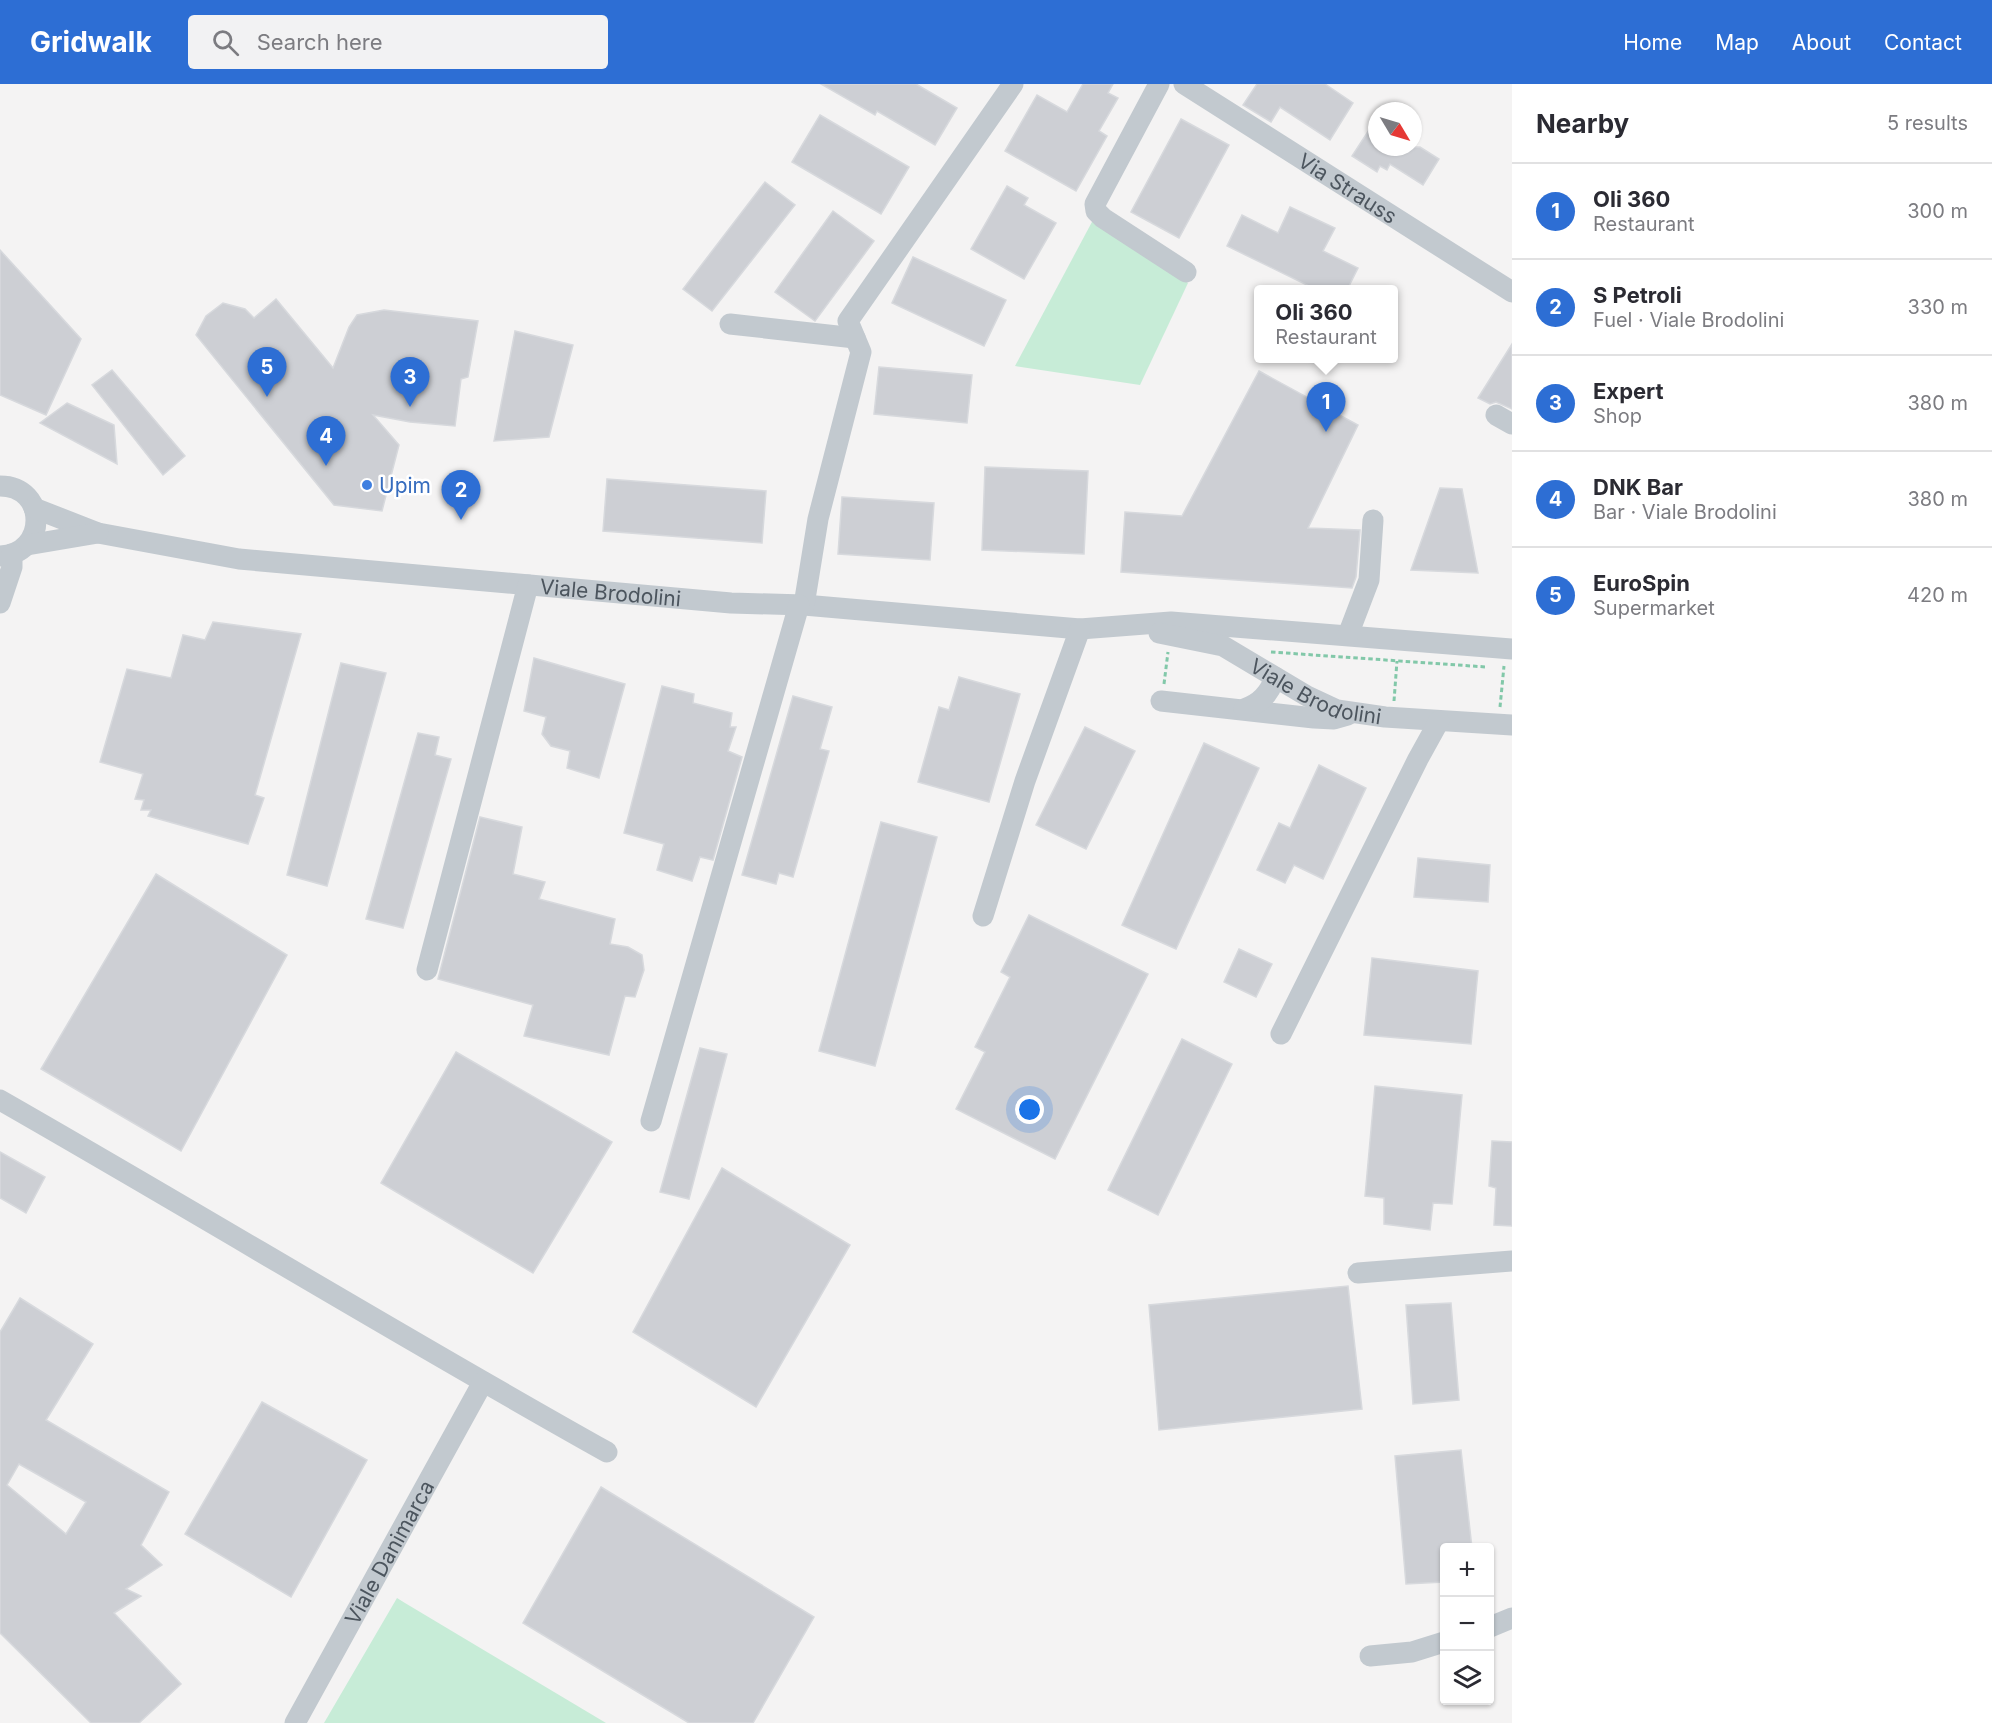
<!DOCTYPE html>
<html lang="en">
<head>
<meta charset="utf-8">
<style>
	body { margin:0; font-family:Inter,sans-serif; background:#f2f2f3; color:#2b2b33 }
	.controls { position:absolute; right:18px; bottom:18px; display:grid; overflow:hidden; border-radius:6px; box-shadow:0 2px 4px #0004 }
	.controls button { width:54px; height:54px; display:grid; place-items:center; padding:0; border:0; border-bottom:2px solid #e1e1e2; background:#fff; color:#2b2b33; font:30px sans-serif }
	.compass { position:absolute; left:1368px; top:18px; width:54px; height:54px; border-radius:50%; background:#fff; box-shadow:0 2px 4px #0004; rotate:128deg }
	.you { position:absolute; left:1030px; top:1026px; width:21px; height:21px; margin:-15px; border:4px solid #fff; border-radius:50%; background:#1a73e8; box-shadow:0 0 0 9px #1a73e833 }
	.badge { display:grid; place-items:center; width:39px; height:39px; border-radius:50%; background:#2d6ed4; color:#fff; font-size:20px; font-weight:700 }
	.pin { position:absolute; translate:-50% -50px; filter:drop-shadow(0 2px 3px #0008) }
	.pin::after { content:''; position:absolute; top:32px; width:21px; height:18px; background:inherit; clip-path:polygon(0 0,100% 0,50% 100%) }
	.popup { position:absolute; left:1254px; top:201px; width:144px; height:78px; box-sizing:border-box; display:grid; place-content:center; border-radius:6px; background:#fff; filter:drop-shadow(0 2px 4px #0005); font-size:20px; white-space:nowrap; color:#7c7c81 }
	.popup b { font-size:22px; color:#2b2b33 }
	.popup::after { content:''; position:absolute; left:50%; top:100%; margin-left:-12px; border:12px solid transparent; border-top-color:#fff }
	.list { margin:0; padding:0; list-style:none }
	h2 { display:flex; justify-content:space-between; align-items:center; height:78px; margin:0; padding:0 24px; font-size:26px }
	h2 small { font-size:20px; font-weight:400; color:#7c7c81 }
	.list li { display:grid; grid-template-columns:39px 1fr auto; gap:18px; align-items:center; box-sizing:border-box; height:96px; padding:0 24px; border-top:2px solid #e1e1e2 }
	.list b { display:block; font-size:22px; white-space:nowrap }
	.list p { margin:0; font-size:20px; white-space:nowrap; color:#7c7c81 }
	.list em { font-size:20px; font-style:normal; color:#7c7c81 }
	.icon { flex:none; width:33px; height:33px; fill:none; stroke:currentColor; stroke-width:2; stroke-linecap:round; stroke-linejoin:round }
	.map { position:relative; flex:none; width:1512px; height:1639px; overflow:hidden }
	header { display:flex; align-items:center; gap:36px; box-sizing:border-box; height:84px; padding:0 30px; background:#2d6ed4; color:#fff }
	header strong { font-size:28px }
	nav { display:flex; gap:33px; margin-inline-start:auto; font-size:21px }
	.search { width:420px; height:54px; background:#f2f2f3; display:flex; align-items:center; gap:15px; box-sizing:border-box; padding:0 21px; border-radius:6px; color:#7c7c81; font-size:22px }
	main { display:flex }
	aside { flex:1; background:#fff }
	.map>svg:first-child { display:block }
	.green { fill:#c7ecd7 }
	.building { fill:#cdcfd4; stroke:#d7d9dd; stroke-width:1.5; fill-rule:evenodd }
	.lines { fill:none; stroke-linecap:round; stroke-linejoin:round }
	.path { stroke:#82c8a9; stroke-width:3; stroke-dasharray:4.5 3; stroke-linecap:butt }
	.minor { stroke:#c2c9cf; stroke-width:21 }
	.shop-dot { fill:#3f7fe0; stroke:#fff; stroke-width:2 }
	.labels { text-anchor:middle; dominant-baseline:central; stroke-width:5; stroke-linejoin:round; paint-order:stroke }
	.street-label { font-size:21px; fill:#4c555e; stroke:#fff }
	.shop-label { font-size:21px; fill:#366cbe; stroke:#fff; text-anchor:start }
</style>
</head>
<body>
<header>
<strong>Gridwalk</strong>
<div class="search"><svg class="icon" aria-label="search" viewBox="0 0 24 24"><circle cx="10" cy="10" r="6"/><path d="M15 15l6 6"/></svg>Search here</div>
<nav><a>Home</a><a>Map</a><a>About</a><a>Contact</a></nav>
</header>
<main>
<div class="map">
<svg width="1512" height="1639" viewBox="0 0 1512 1639">
	<rect width="100%" height="100%" fill="#f4f3f3"/>
	<g class="green">
		<polygon points="1093,136 1188,199 1140,301 1015,282"/>
		<polygon points="397,1514 405,1519 606,1639 324,1639"/>
	</g>
	<g class="building">
		<polygon points="821,0 916,0 957,24 935,61 877,27 875,31"/>
		<polygon points="1083,0 1113,0 1108,9 1118,14 1099,47 1107,52 1076,107 1005,67 1037,11 1067,28"/>
		<polygon points="1257,0 1325,0 1353,19 1330,56 1280,23 1271,38 1243,21"/>
		<polygon points="820,31 909,83 881,130 792,78"/>
		<polygon points="1181,35 1229,61 1179,154 1131,128"/>
		<polygon points="1369,46 1377,51 1377,63 1420,63 1439,75 1423,101 1390,80 1387,86 1380,82 1377,88 1352,72"/>
		<polygon points="765,98 795,121 712,227 683,205"/>
		<polygon points="1007,102 1028,114 1024,121 1056,139 1024,195 971,165"/>
		<polygon points="1290,123 1335,144 1323,167 1358,184 1347,206 1317,206 1227,162 1242,131 1278,149"/>
		<polygon points="833,127 874,157 815,237 775,208"/>
		<polygon points="0,166 81,255 46,331 0,311"/>
		<polygon points="913,173 1006,216 984,262 892,219"/>
		<polygon points="276,215 333,284 349,243 357,231 384,226 478,237 468,293 461,295 455,342 410,338 373,331 399,361 382,427 334,421 196,251 206,232 223,219 245,225 254,234"/>
		<polygon points="515,247 573,261 549,353 494,357"/>
		<polygon points="1512,260 1512,325 1496,318 1490,320 1478,314"/>
		<polygon points="879,283 972,291 967,339 874,330"/>
		<polygon points="112,286 185,372 163,391 92,301"/>
		<polygon points="1259,287 1358,341 1308,444 1360,446 1356,493 1352,504 1121,488 1125,428 1182,432"/>
		<polygon points="67,319 114,341 117,380 40,339"/>
		<polygon points="985,383 1088,387 1084,470 982,466"/>
		<polygon points="607,395 766,407 762,459 603,447"/>
		<polygon points="1440,404 1462,405 1478,489 1411,486"/>
		<polygon points="842,413 934,419 930,476 838,470"/>
		<polygon points="213,538 301,550 255,711 264,714 248,760 148,732 151,726 141,726 144,716 135,715 143,690 100,678 127,585 171,594 183,551 205,556"/>
		<polygon points="534,574 625,600 599,694 567,684 570,667 551,662 542,650 546,633 524,627"/>
		<polygon points="341,579 386,589 327,802 287,791"/>
		<polygon points="959,593 1020,610 989,718 918,698 939,623 949,626"/>
		<polygon points="662,602 694,610 693,619 732,629 730,643 736,643 728,667 742,673 713,776 700,773 692,797 657,786 664,760 624,749"/>
		<polygon points="793,612 832,623 820,665 829,667 793,793 779,789 776,800 742,791"/>
		<polygon points="1085,643 1135,667 1086,765 1036,741"/>
		<polygon points="418,649 439,653 435,671 451,675 403,844 366,835"/>
		<polygon points="1204,659 1259,684 1176,865 1122,841"/>
		<polygon points="1319,681 1366,704 1323,795 1294,781 1285,799 1257,786 1279,739 1290,744"/>
		<polygon points="480,733 522,743 513,790 545,798 539,815 615,835 610,860 628,863 642,871 644,886 635,913 625,912 609,971 524,952 533,921 438,895"/>
		<polygon points="881,738 937,753 875,982 819,967"/>
		<polygon points="1418,774 1490,781 1488,818 1414,813"/>
		<polygon points="156,790 287,871 181,1067 41,985"/>
		<polygon points="1029,831 1148,890 1055,1075 956,1025 985,968 975,963 1010,893 1001,888"/>
		<polygon points="1239,865 1272,880 1256,913 1224,898"/>
		<polygon points="1372,874 1478,887 1471,960 1364,951"/>
		<polygon points="1182,955 1232,980 1158,1131 1108,1106"/>
		<polygon points="700,964 727,970 689,1115 660,1108"/>
		<polygon points="456,968 612,1058 533,1189 381,1099"/>
		<polygon points="1375,1002 1462,1011 1452,1120 1433,1119 1430,1146 1384,1140 1384,1114 1365,1112"/>
		<polygon points="1492,1057 1512,1058 1512,1142 1494,1141 1496,1104 1489,1102"/>
		<polygon points="0,1068 45,1093 26,1129 0,1114"/>
		<polygon points="722,1084 850,1161 756,1323 633,1248"/>
		<polygon points="1348,1202 1362,1325 1159,1346 1149,1221"/>
		<path d="M20 1214 93 1260 46 1336 169 1408 141 1461 162 1481 126 1505 141 1512 114 1529 181 1600 139 1639H91L0 1549V1248ZM19 1380 86 1418 66 1450 7 1401Z"/>
		<polygon points="1451,1219 1459,1316 1413,1320 1406,1221"/>
		<polygon points="262,1318 367,1376 291,1513 185,1450"/>
		<polygon points="1461,1366 1472,1464 1444,1464 1444,1498 1406,1500 1395,1372"/>
		<polygon points="601,1403 814,1533 753,1639 689,1639 523,1539"/>
	</g>
	<g class="lines">
		<g class="path">
			<polyline points="1271,568 1486,583"/>
			<polyline points="1164,600 1168,568"/>
			<polyline points="1394,617 1397,577"/>
			<polyline points="1500,623 1504,582"/>
		</g>
		<g class="minor">
			<polyline points="1159,0 1095,120 1096,127 1103,134 1186,188"/>
			<path id="s1" d="M1184 0 1512 208"/>
			<polyline points="730,240 855,254"/>
			<polyline points="1496,331 1512,340"/>
			<path d="M0 402C48 402 48 470 0 472"/>
			<path id="s2" d="M34 424 98 449 239 475 731 519 804 521 1080 545 1171 538 1512 565"/>
			<polyline points="27,461 98,449"/>
			<polyline points="0,519 12,483 12,470"/>
			<polyline points="804,521 818,435 861,268 848,237 1013,0"/>
			<path id="s3" d="M1159 549 1223 562 1307 612 1337 626 1385 633 1512 641"/>
			<polyline points="1348,551 1369,496 1373,436"/>
			<polyline points="1161,617 1314,634 1334,635 1348,631"/>
			<path d="M1244 625C1260 620 1270 609 1275 593"/>
			<polyline points="983,832 1025,697 1080,545"/>
			<polyline points="427,886 528,501"/>
			<polyline points="1281,950 1418,675 1439,637"/>
			<path d="M0 1016C203 1132 403 1254 607 1368"/>
			<polyline points="651,1037 799,521"/>
			<polyline points="1358,1189 1512,1177"/>
			<polyline points="1490,1543 1512,1534"/>
			<polyline points="1370,1572 1412,1568 1444,1558"/>
			<path id="s4" d="M295 1639 483 1298"/>
		</g>
	</g>
	<circle class="shop-dot" cx="367" cy="401" r="6"/>
	<g class="labels">
		<g class="street-label">
			<text stroke="none"><textPath href="#s1" startOffset="194">Via Strauss</textPath></text>
			<text stroke="none"><textPath href="#s2" startOffset="585">Viale Brodolini</textPath></text>
			<text stroke="none"><textPath href="#s3" startOffset="170">Viale Brodolini</textPath></text>
			<text stroke="none"><textPath href="#s4" startOffset="195">Viale Danimarca</textPath></text>
		</g>
		<g class="shop-label">
			<text x="379" y="401">Upim</text>
		</g>
	</g>
</svg>
<div class="controls">
<button>+</button>
<button>−</button>
<button><svg class="icon" aria-label="layers" viewBox="0 0 24 24"><path d="M12 4l9 5-9 5-9-5zM3 14l9 5 9-5"/></svg></button>
</div>
<svg class="compass" viewBox="-18 -18 36 36"><path d="M0-13l5 13h-10z" fill="#e53935"/><path d="M0 13l5-13h-10z" fill="#7c7c81"/></svg>
<div class="you"></div>
<div class="pin badge" style="left:1326px;top:348px">1</div>
<div class="popup"><b>Oli 360</b>Restaurant</div>
<div class="pin badge" style="left:461px;top:436px">2</div>
<div class="pin badge" style="left:410px;top:323px">3</div>
<div class="pin badge" style="left:326px;top:382px">4</div>
<div class="pin badge" style="left:267px;top:313px">5</div>
</div>
<aside>
<h2>Nearby<small>5 results</small></h2>
<ul class="list">
<li><span class="badge">1</span><div><b>Oli 360</b><p>Restaurant</p></div><em>300 m</em></li>
<li><span class="badge">2</span><div><b>S Petroli</b><p>Fuel · Viale Brodolini</p></div><em>330 m</em></li>
<li><span class="badge">3</span><div><b>Expert</b><p>Shop</p></div><em>380 m</em></li>
<li><span class="badge">4</span><div><b>DNK Bar</b><p>Bar · Viale Brodolini</p></div><em>380 m</em></li>
<li><span class="badge">5</span><div><b>EuroSpin</b><p>Supermarket</p></div><em>420 m</em></li>
</ul>
</aside>
</main>
</body>
</html>
